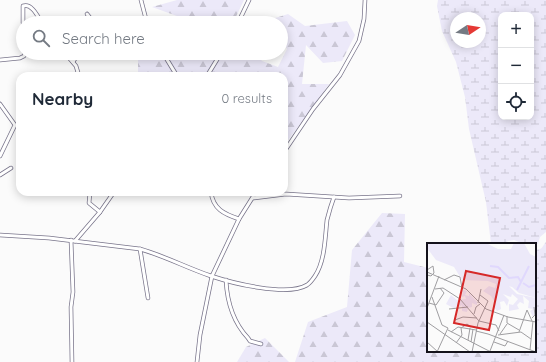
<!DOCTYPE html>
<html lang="en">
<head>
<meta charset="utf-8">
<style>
	body { margin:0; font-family:Quicksand,sans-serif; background:#f2f2f3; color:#1f2937 }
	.controls { position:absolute; right:12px; top:12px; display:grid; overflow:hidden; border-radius:8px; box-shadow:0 2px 10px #0003 }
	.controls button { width:36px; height:36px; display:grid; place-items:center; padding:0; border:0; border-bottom:1px solid #e0e1e3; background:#fff; color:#1f2937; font:20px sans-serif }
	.compass { position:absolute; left:450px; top:12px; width:36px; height:36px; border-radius:50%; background:#fff; box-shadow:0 2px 10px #0003; rotate:78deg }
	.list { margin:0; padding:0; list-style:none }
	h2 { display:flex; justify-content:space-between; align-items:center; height:52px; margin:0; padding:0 16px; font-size:17px }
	h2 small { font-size:13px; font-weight:400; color:#747a83 }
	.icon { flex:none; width:22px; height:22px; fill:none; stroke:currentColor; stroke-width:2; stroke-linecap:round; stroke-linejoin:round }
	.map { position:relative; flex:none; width:546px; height:362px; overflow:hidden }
	.search { position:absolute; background:#fff; box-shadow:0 2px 10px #0003; left:16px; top:16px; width:272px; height:44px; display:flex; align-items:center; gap:10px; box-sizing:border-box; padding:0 14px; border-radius:22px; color:#747a83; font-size:15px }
	.panel { position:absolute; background:#fff; box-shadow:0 2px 10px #0003; left:16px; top:72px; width:272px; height:124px; border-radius:12px }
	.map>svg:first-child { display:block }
	.forest { fill:url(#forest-firs) }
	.wetland { fill:url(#wetland-marsh); fill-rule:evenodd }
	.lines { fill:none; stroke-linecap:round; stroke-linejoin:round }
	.street-casing { stroke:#78748a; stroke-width:4.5 }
	.street { stroke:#fff; stroke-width:3 }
	.inset-river { fill:none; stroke:#e0d8fd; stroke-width:2 }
	.inset-road { fill:none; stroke:#9f9ea1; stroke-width:1 }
	.view { fill:#d62828; fill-opacity:0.15; stroke:#d62828; stroke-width:2 }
	.inset-edge { fill:none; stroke:#14121b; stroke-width:2 }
</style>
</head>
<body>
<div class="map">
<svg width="546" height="362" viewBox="0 0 546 362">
	<defs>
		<pattern id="forest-firs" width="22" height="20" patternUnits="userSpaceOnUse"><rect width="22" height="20" fill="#ece9f9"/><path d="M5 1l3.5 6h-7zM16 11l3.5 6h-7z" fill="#cac7d5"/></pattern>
		<pattern id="wetland-marsh" width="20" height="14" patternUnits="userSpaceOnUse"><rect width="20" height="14" fill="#ece9f9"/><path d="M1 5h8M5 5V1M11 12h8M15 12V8" fill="none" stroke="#cac7d5"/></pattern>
	</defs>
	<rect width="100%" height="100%" fill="#fbfbfb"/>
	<g class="forest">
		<polygon points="177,0 244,0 233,23 189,23 188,20 152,7"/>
		<polygon points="288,14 305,26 347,21 355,35 342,61 323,63 306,45 302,84 329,84 284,146 284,76 138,76 138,53 256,53 262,61 278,67 287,49 281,39 281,23 271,23 269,20"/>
		<polygon points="382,213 405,214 404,262 428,268 428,351 535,351 536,358 531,362 295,362 308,322 347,307 352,250"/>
		<polygon points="265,338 289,362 237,362 246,347"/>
	</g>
	<g class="wetland">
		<path d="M438 0H546V232L540 237 538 244H524L514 240 508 241 504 244H491L486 202 469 129 465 97 456 62 442 31 437 6ZM501 15H531V117H501ZM456 18H480V42H456Z"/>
		<path d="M546 242V362H489V351H535V250C542 250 542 247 546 242Z"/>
	</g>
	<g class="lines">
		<defs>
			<g id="street">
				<polyline points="141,0 147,23"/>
				<polyline points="87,14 94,23"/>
				<path d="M23 23V6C32 3 38 17 42 23"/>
				<polyline points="238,23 249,0"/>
				<polyline points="65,53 76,66 79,76"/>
				<polyline points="163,53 177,76"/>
				<polyline points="0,60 20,58 24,56 25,53"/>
				<polyline points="73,62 76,57 82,53"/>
				<polyline points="207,76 221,53"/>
				<polyline points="0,104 15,125 0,156"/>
				<polyline points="284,152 313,109 340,75 359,41 364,19 365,0"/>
				<polyline points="0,175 11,168"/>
				<polyline points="90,192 89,203 100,212"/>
				<path d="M211 192C213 209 224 214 239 219"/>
				<polyline points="253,198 286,194 349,198 400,196"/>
				<path d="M0 235 49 238 140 249C165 256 187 268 211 276 232 283 287 297 307 285 310 283 313 279 315 276 325 261 325 238 327 220 329 212 331 205 334 197"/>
				<polyline points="71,240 73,292 71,307 72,362"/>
				<polyline points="75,241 100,212 114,192"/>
				<polyline points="140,249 148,298"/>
				<path d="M226 280C227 301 233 322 248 338L250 341 261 344"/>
				<polyline points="197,362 200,335 212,276 239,219 256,192"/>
			</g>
		</defs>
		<use href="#street" class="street-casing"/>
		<use href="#street" class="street"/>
	</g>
	<g transform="translate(427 243)">
		<rect width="109" height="109" fill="#fbfbfb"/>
		<path d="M61 38 80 41 90 51 109 55 108 72 106 74 103 68 106 66 101 65 102 58 96 53 97 61 93 59 90 62 92 66 82 68V61L86 62 91 56 85 51 84 54 76 51 82 57 80 63 77 58 73 59 74 66 70 68 66 63 68 59 64 53 56 48 62 43 68 45 69 41ZM36 47 40 48 38 52 42 53V50L50 59V62L45 60V64L41 65 40 69 35 68V62L31 65 30 62 28 66 19 61 24 52 30 57 39 56 38 53 35 54Z" fill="#ece9f9"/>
		<path d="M0 0H59L71 6H84L87 0H97L103 11 109 14V55L92 50 85 44 61 38 35 37 27 24 9 17 0 5Z" fill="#ece9f9"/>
		<path class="inset-river" d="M63 23 71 24 82 35 91 34 94 39M96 40 102 44 109 42M90 47 102 23"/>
		<path class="inset-road" d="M0 27 6 23 7 30 4 33 0 32M0 29 39 46 59 66 81 74 109 79M17 37 27 32 33 34 35 45M8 46 16 45 33 56 52 78M5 54 15 82 21 85 10 109M2 60 9 62 17 50 13 45M51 60 54 46M0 65 12 33M22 66 41 64M47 71 49 64 53 61M80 73V80L92 87M105 75 108 72 107 64M28 77 36 74 50 75M52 78 69 82 72 88M0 79 43 109M21 87 64 109M49 88 61 91M24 89 31 84 49 87M92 89 100 67 105 78M61 91 109 109M73 91 80 81M71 92 94 89 104 96M41 97 43 85M0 99 11 109M44 99 46 86M67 99 78 103 81 98M29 100 35 92 34 85 40 81 44 84M103 107 106 78M63 108 77 72M45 109 51 80 61 58 53 52"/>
		<path class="view" d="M39 28 73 35 62 87 27 80Z"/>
		<rect width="109" height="109" class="inset-edge"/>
	</g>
</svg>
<div class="controls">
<button>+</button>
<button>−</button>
<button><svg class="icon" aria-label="locate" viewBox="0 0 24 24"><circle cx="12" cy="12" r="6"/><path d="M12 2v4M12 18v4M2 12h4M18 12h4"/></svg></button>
</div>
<svg class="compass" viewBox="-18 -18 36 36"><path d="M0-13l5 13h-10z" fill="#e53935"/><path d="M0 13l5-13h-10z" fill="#747a83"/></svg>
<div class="search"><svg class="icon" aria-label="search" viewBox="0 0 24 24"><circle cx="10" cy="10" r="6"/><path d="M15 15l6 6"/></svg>Search here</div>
<section class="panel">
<h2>Nearby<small>0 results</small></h2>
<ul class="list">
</ul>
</section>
</div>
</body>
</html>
